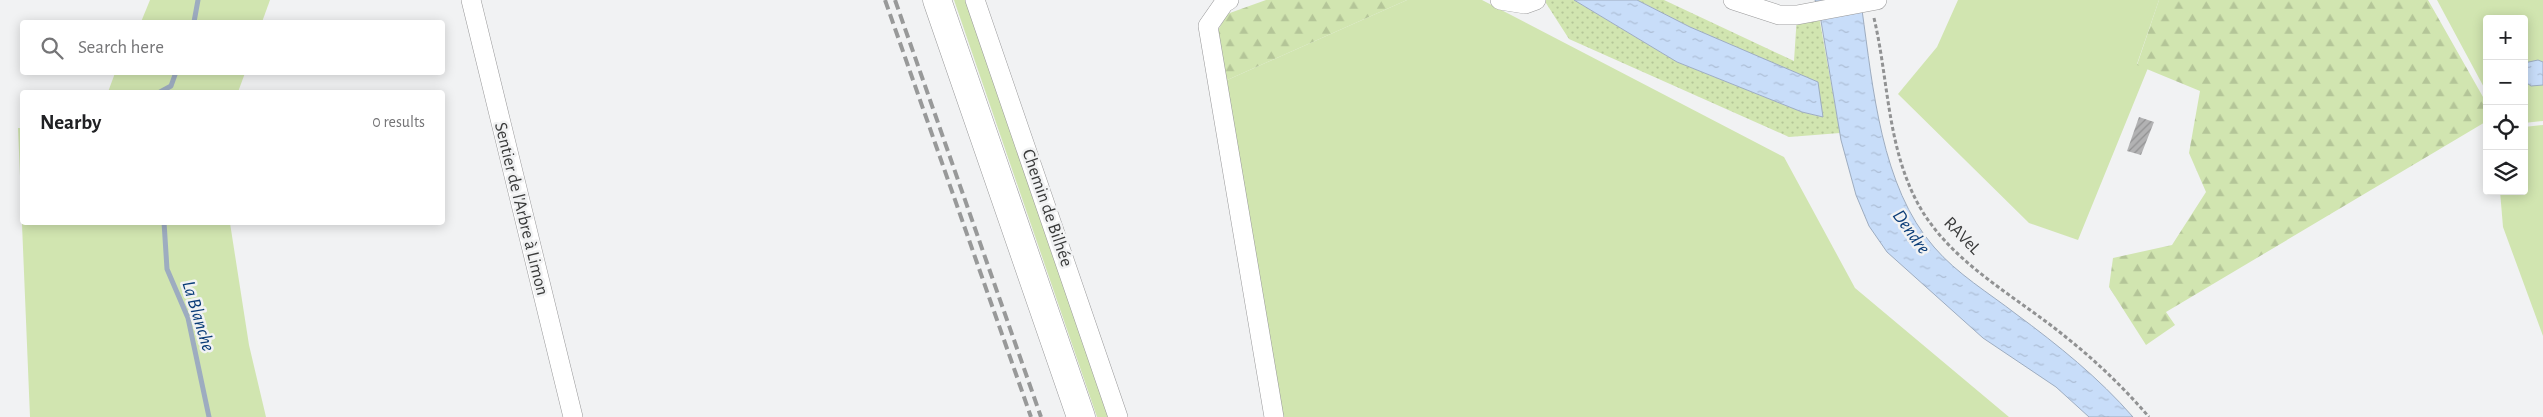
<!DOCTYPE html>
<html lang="en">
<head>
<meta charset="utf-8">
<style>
	body { margin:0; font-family:"Alegreya Sans",sans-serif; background:#f6f6f6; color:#202124 }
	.controls { position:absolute; right:15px; top:15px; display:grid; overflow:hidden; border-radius:5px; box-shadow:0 2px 12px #0003 }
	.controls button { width:45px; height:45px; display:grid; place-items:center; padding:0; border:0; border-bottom:1px solid #e0e0e0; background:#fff; color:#202124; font:25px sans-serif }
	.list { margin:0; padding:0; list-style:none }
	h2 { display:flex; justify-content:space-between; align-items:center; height:65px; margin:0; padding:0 20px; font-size:21px }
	h2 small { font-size:16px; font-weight:400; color:#757577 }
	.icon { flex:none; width:28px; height:28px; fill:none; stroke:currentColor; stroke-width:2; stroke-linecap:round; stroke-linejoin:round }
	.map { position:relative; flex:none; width:2543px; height:417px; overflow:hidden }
	.search { position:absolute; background:#fff; box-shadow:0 2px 12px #0003; left:20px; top:20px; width:425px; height:55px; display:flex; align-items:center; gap:12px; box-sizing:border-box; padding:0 18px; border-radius:5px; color:#757577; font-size:19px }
	.panel { position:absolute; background:#fff; box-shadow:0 2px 12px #0003; left:20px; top:90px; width:425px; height:135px; border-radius:5px }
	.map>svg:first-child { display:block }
	.grass { fill:#d1e5b0 }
	.forest { fill:url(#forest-firs) }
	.park { fill:url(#park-dots) }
	.water { fill:url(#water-ripples); stroke:#9dacc0 }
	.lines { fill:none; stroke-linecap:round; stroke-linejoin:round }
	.stream { stroke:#9dacc0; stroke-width:5 }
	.building { fill:url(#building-hatch) }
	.street-casing { stroke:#99999a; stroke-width:20 }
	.highway-casing { stroke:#99999a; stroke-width:29 }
	.path { stroke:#919293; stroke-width:3; stroke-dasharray:4 2.5; stroke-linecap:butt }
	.street { stroke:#fff; stroke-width:19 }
	.highway { stroke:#fff; stroke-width:28 }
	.rail { stroke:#989999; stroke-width:4; stroke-dasharray:10 5; stroke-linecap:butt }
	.labels { text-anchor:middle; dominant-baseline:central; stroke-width:5; stroke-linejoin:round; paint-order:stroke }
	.street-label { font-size:18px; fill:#393a3a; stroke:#f1f2f3 }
	.water-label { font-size:19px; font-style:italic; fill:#0a3c78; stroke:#f1f2f3 }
</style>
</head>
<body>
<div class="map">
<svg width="2543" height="417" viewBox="0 0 2543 417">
	<defs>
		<pattern id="forest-firs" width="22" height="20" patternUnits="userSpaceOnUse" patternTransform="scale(1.25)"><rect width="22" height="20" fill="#d1e5b0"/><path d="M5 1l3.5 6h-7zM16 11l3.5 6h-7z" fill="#b4c598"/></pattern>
		<pattern id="park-dots" width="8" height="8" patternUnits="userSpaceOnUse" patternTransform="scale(1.25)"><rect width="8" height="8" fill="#d1e5b0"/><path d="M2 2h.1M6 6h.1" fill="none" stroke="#b4c598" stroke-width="1.8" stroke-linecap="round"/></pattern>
		<pattern id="water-ripples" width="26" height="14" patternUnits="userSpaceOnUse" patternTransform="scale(1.25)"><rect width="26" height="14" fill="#c8ddf9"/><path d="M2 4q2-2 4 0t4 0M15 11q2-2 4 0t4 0" fill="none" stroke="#adbed6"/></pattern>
		<pattern id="building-hatch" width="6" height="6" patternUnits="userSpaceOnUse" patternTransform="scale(1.25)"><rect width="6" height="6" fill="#b2b2b3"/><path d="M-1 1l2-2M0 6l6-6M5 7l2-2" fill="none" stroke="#929293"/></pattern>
	</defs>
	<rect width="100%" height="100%" fill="#f1f2f3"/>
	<g class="grass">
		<polygon points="150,0 270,0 262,22 141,22"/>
		<polygon points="954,0 967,0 1111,417 1097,417"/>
		<polygon points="1407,0 1482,0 1784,157 1855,288 2009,417 1282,417 1225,81"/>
		<polygon points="1958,0 2159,0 2137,64 2148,68 2078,240 2029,223 1898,94 1937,47"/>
		<polygon points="2437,0 2543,0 2543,121 2524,123 2524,19 2487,19 2487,93"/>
		<polygon points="115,73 115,72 245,73 238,92 108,92"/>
		<polygon points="2543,125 2543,336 2503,227 2500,191 2524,191 2524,127"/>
		<polygon points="18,128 22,128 22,222 230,223 249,345 266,417 30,417"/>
	</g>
	<g class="forest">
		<polygon points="1266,0 1407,0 1225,81 1217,32 1227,14"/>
		<polygon points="2159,0 2428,0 2487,104 2487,121 2166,312 2175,325 2146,345 2109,287 2113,258 2172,245 2206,192 2189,153 2200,91 2137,65"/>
	</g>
	<polygon class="park" points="1544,0 1574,0 1677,62 1802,112 1822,117 1817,82 1690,27 1637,0 1664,0 1794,61 1797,15 1818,11 1840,133 1789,137 1569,39"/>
	<g class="water">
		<polygon points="1574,0 1637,0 1690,27 1818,82 1823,117 1802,112 1677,62"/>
		<path d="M1815 0H1853L1862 10C1873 87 1881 187 1934 247 1957 274 1989 293 2016 314 2058 345 2099 378 2133 417H2089L2056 387 1983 338 1887 252 1869 226 1856 195 1841 140 1820 15Z"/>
		<polygon points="2538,60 2543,62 2543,85 2531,86 2524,81 2524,63"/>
	</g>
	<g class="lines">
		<g class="stream">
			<polyline points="194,22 198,0"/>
			<polyline points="160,92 171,86 176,72"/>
			<polyline points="164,222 167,269 188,318 209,417"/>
		</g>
	</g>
	<polygon class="building" points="2139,117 2154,122 2141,155 2127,151"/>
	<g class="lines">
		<defs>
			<g id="street">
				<polyline points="471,0 573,417"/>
				<polyline points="975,0 1118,417"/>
				<polyline points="1229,0 1224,3 1208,26 1274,417"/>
				<polyline points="1500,0 1525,4 1536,0"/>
				<polyline points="1733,0 1779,15 1797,15 1877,0"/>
			</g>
			<polyline id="highway" points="937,0 1081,417"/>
		</defs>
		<use href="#street" class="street-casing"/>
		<use href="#highway" class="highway-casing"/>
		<path class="path" d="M1874 18C1888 77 1887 142 1915 198 1946 261 2015 295 2067 338 2097 362 2124 388 2149 417"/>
		<use href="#street" class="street"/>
		<use href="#highway" class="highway"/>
		<g class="rail">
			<polyline points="885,0 1031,417"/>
			<polyline points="895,0 1041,417"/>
		</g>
	</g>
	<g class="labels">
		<g class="street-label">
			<text transform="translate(1047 208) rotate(71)">Chemin de Bilhée</text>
			<text transform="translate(521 209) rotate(76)">Sentier de l'Arbre à Limon</text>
			<text transform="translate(1962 236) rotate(46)">RAVeL</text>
		</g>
		<g class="water-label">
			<text transform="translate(1911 232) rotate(54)">Dendre</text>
			<text transform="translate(198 316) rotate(73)">La Blanche</text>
		</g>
	</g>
</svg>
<div class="controls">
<button>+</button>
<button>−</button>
<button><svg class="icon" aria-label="locate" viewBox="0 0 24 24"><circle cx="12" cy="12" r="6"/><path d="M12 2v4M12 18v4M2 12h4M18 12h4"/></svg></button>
<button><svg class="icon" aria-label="layers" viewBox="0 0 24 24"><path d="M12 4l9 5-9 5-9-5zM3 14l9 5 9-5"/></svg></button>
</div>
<div class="search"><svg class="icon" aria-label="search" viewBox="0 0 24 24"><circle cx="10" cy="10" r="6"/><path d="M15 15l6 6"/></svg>Search here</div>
<section class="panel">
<h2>Nearby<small>0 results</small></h2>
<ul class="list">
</ul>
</section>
</div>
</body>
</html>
